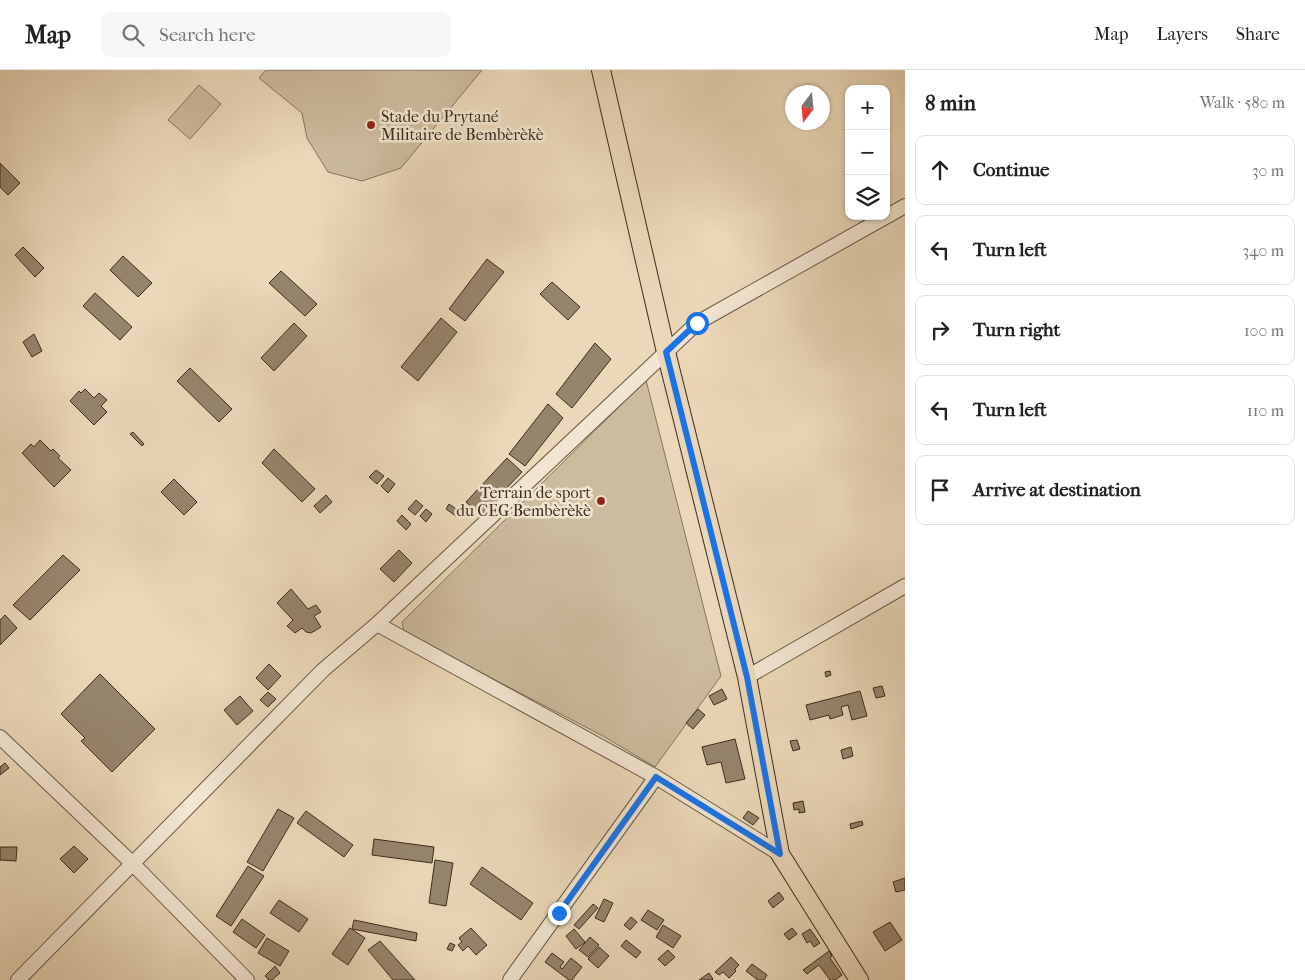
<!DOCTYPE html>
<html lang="en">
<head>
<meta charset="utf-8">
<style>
	body { margin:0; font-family:"IM FELL French Canon",serif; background:#f6f6f6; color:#202124 }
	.controls { position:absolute; right:15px; top:15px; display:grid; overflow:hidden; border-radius:10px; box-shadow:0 1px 4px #0004 }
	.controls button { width:45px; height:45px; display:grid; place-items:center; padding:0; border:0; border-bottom:1px solid #e0e0e0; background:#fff; color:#202124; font:25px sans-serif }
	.compass { position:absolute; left:785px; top:15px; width:45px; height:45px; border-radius:50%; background:#fff; box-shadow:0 1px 4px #0004; rotate:196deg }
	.stop { position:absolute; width:15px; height:15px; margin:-11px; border:4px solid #1a73e8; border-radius:50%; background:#fff }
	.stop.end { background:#1a73e8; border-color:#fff; box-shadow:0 1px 5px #0008 }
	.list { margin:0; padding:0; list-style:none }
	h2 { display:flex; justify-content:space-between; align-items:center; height:65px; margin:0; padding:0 20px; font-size:21px }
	h2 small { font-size:16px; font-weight:400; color:#757577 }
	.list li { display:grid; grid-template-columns:32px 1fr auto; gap:15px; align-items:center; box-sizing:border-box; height:70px; margin:0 10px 10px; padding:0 10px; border:1px solid #e0e0e0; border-radius:10px }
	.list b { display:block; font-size:19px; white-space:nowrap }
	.list em { font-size:16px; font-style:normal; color:#757577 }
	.icon { flex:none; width:28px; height:28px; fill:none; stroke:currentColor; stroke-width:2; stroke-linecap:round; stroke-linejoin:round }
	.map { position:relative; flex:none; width:905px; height:910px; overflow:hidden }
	header { display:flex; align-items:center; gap:30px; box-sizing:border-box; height:70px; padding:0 25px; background:#fff; border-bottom:1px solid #e0e0e0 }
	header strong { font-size:24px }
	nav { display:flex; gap:28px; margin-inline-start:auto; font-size:18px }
	.search { width:350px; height:45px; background:#f6f6f6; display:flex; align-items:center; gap:12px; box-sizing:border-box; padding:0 18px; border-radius:10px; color:#757577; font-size:19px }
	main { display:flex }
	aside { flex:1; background:#fff }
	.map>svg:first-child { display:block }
	.green { fill:#cdbb9e; stroke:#84745c }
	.building { fill:#96856d; stroke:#3a2c1a }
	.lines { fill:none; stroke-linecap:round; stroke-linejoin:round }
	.minor-casing { stroke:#665742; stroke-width:16 }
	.major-casing { stroke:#3a2c1a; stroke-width:20 }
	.minor { stroke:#f2e6d2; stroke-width:14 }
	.major { stroke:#ebd8b9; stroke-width:18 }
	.route { stroke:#1a73e8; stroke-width:6 }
	.poi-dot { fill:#8f2418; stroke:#f2e6d2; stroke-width:2 }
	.labels { text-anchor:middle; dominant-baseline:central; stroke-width:5; stroke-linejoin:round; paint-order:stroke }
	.poi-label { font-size:16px; fill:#3a2c1a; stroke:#f2e6d2; text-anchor:start }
</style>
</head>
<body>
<header>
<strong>Map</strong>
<div class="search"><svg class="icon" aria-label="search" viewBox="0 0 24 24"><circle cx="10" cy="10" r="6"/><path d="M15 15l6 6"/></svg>Search here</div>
<nav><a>Map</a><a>Layers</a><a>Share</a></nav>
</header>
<main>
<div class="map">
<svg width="905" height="910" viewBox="0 0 905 910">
	<rect width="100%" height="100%" fill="#ebd8b9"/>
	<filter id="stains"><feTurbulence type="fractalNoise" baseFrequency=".004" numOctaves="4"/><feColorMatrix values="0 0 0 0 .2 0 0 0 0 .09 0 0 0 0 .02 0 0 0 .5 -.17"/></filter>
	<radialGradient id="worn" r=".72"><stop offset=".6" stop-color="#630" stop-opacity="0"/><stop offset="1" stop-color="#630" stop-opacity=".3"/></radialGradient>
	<g class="green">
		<polygon points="266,0 482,0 401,98 362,111 328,102 307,68 302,43 259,8"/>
		<polygon points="199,15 221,34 190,69 168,50"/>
		<polygon points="646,310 721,606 655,697 603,666 404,563 402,552"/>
	</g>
	<g class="building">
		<polygon points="0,93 20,113 8,125 0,117"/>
		<polygon points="23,177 44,198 35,207 15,185"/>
		<polygon points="123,186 152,213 138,227 110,200"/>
		<polygon points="487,189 504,202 465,251 449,239"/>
		<polygon points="281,201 317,234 305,246 269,213"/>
		<polygon points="552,212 580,237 568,250 540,224"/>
		<polygon points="95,223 132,257 120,270 83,236"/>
		<polygon points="441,248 457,262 418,311 401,297"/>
		<polygon points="294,253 307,266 274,301 261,288"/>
		<polygon points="34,264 42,281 32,287 23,272"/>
		<polygon points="595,273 611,289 572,338 556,324"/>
		<polygon points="190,298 232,339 219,352 177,311"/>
		<polygon points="85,319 94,328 99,323 107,330 101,336 107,342 94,355 70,331 79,321 81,323"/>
		<polygon points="548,334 563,348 525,396 509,384"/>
		<polygon points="133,362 144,374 142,376 130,364"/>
		<polygon points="40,370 51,381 53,379 60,386 58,388 71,400 54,417 22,383 31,374 34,377"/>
		<polygon points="274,379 315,419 302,432 262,393"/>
		<polygon points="507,388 522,402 481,445 466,432"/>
		<polygon points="376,400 384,406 377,414 369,407"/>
		<polygon points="388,408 395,414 388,423 381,416"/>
		<polygon points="174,409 197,432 184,445 161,422"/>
		<polygon points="326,425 332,432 320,443 314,436"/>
		<polygon points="416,430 423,436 415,445 408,439"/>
		<polygon points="449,434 459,441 456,446 446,439"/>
		<polygon points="426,439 432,444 426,452 420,446"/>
		<polygon points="402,445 411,454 406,460 397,451"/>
		<polygon points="399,480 412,493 394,512 380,499"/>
		<polygon points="63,485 80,500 30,550 13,535"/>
		<polygon points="291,519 308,539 316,535 321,542 314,546 321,557 311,563 306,562 302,558 295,563 287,556 293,550 277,533"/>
		<polygon points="5,545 17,558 0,575 0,550"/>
		<polygon points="269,594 281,606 268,620 256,608"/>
		<polygon points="830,601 831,605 826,607 825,602"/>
		<polygon points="100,604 155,659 112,702 81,671 85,668 61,644"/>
		<polygon points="882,616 885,626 876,628 873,618"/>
		<polygon points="722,619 727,629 714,635 709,626"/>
		<polygon points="860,621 867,646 852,650 848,635 841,637 843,645 830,649 829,645 810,650 806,635"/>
		<polygon points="268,622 276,629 268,637 260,630"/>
		<polygon points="240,626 253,641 237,655 224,640"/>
		<polygon points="698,639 705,645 693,659 686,653"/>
		<polygon points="735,669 745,709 726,713 721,692 707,695 702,677"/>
		<polygon points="797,670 800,679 793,681 790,671"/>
		<polygon points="851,677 853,686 843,689 841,680"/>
		<polygon points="5,693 9,698 0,705 0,697"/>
		<polygon points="803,731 805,742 799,743 799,739 794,740 793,733"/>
		<polygon points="278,739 294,748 263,801 247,792"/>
		<polygon points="306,741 353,775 344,787 297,753"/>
		<polygon points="748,741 759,748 753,755 743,748"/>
		<polygon points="862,751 863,755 851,759 850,754"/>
		<polygon points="374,769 434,777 432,793 372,785"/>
		<polygon points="74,776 88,789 74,803 60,789"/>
		<polygon points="0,777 17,777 16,791 0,790"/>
		<polygon points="435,790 453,793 446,836 429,833"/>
		<polygon points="248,796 264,806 231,856 216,846"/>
		<polygon points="482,797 533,833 521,850 470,814"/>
		<polygon points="905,808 905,820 896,822 893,812"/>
		<polygon points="779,822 784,829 773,838 768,831"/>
		<polygon points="604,829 613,833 604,852 595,848"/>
		<polygon points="279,830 308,849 299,862 270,843"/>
		<polygon points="593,834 598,838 579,859 574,855"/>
		<polygon points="648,840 664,850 657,860 641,850"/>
		<polygon points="631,847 637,852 630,860 624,855"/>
		<polygon points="242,849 265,865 256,878 233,862"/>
		<polygon points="354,850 417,863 416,871 352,859"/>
		<polygon points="890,852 902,870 885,881 873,862"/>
		<polygon points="663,855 681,866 673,878 656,867"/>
		<polygon points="350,858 365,868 348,895 332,884"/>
		<polygon points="471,858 487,875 476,885 468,876 463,881 458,875 462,872 459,868"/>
		<polygon points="792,858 797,864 789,870 784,864"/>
		<polygon points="574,859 585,872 576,879 566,866"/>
		<polygon points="810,859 820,873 814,877 810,871 807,873 802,864"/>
		<polygon points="590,867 599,875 588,887 579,880"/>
		<polygon points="267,868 289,881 280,896 258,883"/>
		<polygon points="626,870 641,882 636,888 621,876"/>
		<polygon points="380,871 415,910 393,910 368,880"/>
		<polygon points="450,873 455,875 452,881 447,879"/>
		<polygon points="599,877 609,886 598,898 588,889"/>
		<polygon points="668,880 675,887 665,896 658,889"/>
		<polygon points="829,881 832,886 830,888 842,905 835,910 830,910 819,895 807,904 803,900"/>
		<polygon points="552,883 564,892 560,897 562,899 571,888 582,897 572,910 569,910 545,892"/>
		<polygon points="731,887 739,895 735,899 736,901 729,908 723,902 719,905 715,902"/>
		<polygon points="752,894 767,905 764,910 758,910 746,901"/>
		<polygon points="275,896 280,903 272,910 269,910 265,906"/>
		<polygon points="709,903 713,909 712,910 699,910"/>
	</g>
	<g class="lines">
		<defs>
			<g id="minor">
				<polyline points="377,554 656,707 780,784"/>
				<polyline points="747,607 905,516"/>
				<polyline points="0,667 133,794 247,910"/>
				<polyline points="18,910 323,600 377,554 697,253 905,136"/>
				<polyline points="510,910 656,707"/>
			</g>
			<polyline id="major" points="601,0 666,282 747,607 780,784 859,910"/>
		</defs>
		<use href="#minor" class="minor-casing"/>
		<use href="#major" class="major-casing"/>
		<use href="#minor" class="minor"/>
		<use href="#major" class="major"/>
	</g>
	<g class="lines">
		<polyline class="route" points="559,843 656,707 780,784 747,607 666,282 697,253"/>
	</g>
	<g class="poi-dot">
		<circle cx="371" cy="55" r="5"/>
		<circle cx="601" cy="431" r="5"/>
	</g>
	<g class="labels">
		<g class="poi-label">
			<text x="381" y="46">Stade du Prytané<tspan x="381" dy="18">Militaire de Bembèrèkè</tspan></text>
			<text x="591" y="422" text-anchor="end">Terrain de sport<tspan x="591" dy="18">du CEG Bembèrèkè</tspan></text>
		</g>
	</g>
	<rect width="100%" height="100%" filter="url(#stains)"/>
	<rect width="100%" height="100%" fill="url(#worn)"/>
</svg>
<div class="controls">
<button>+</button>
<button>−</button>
<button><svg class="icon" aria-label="layers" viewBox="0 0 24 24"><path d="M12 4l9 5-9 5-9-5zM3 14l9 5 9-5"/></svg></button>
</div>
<svg class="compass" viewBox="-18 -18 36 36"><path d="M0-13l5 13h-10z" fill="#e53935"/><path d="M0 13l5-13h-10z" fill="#757577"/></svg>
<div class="stop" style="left:697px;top:253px"></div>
<div class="stop end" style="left:559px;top:843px"></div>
</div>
<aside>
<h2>8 min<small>Walk · 580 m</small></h2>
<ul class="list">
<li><svg class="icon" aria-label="ahead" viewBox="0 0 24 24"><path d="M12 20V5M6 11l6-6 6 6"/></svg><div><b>Continue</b></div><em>30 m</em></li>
<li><svg class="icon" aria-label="left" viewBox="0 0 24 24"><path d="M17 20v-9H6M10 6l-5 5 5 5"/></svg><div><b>Turn left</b></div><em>340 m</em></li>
<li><svg class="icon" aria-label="right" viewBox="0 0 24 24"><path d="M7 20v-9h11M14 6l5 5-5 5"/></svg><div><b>Turn right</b></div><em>100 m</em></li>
<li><svg class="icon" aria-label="left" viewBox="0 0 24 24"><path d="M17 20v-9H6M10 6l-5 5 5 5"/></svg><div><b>Turn left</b></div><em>110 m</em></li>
<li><svg class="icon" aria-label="arrive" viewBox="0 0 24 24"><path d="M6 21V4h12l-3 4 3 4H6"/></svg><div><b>Arrive at destination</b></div></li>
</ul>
</aside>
</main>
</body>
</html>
